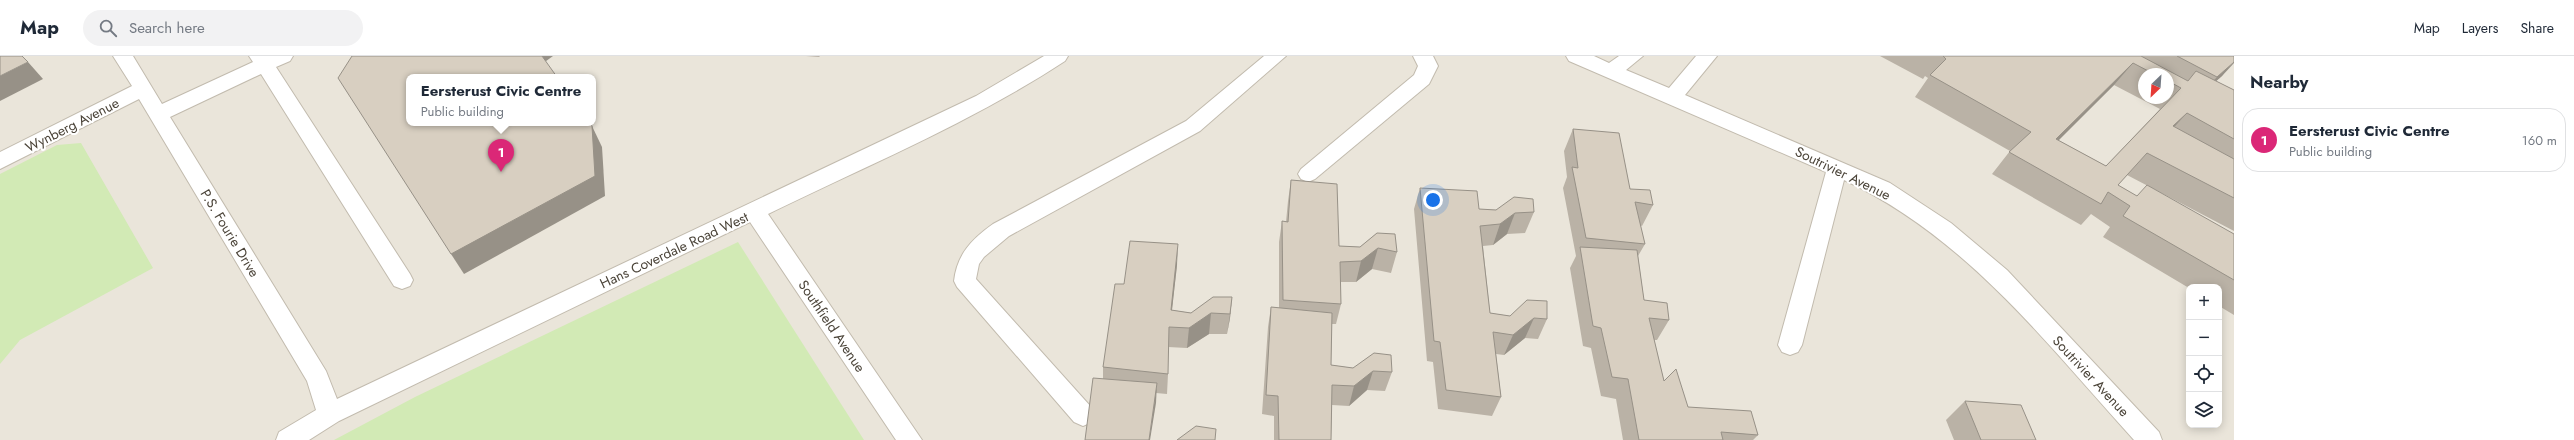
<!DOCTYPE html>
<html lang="en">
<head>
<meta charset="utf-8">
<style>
	body { margin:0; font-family:Jost,sans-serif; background:#f2f2f3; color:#1f2937 }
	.controls { position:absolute; right:12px; bottom:12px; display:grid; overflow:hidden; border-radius:8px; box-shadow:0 2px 10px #0003 }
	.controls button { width:36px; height:36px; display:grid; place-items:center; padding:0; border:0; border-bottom:1px solid #e0e1e3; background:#fff; color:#1f2937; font:20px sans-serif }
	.compass { position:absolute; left:2138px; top:12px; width:36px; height:36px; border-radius:50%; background:#fff; box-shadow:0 2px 10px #0003; rotate:205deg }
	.you { position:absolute; left:1433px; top:144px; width:14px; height:14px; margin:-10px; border:3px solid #fff; border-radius:50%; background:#1a73e8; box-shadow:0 0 0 6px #1a73e833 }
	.badge { display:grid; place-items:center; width:26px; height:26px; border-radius:50%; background:#db2777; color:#fff; font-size:13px; font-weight:700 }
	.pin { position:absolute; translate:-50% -33px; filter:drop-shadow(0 1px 2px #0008) }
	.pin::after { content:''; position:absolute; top:21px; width:14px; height:12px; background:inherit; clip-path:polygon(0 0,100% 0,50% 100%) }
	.popup { position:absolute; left:406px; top:18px; width:190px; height:52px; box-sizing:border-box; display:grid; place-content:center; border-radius:8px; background:#fff; filter:drop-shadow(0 1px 3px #0005); font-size:13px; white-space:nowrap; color:#747a83 }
	.popup b { font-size:15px; color:#1f2937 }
	.popup::after { content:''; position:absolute; left:50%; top:100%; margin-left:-8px; border:8px solid transparent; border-top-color:#fff }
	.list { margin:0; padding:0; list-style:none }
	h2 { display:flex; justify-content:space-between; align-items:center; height:52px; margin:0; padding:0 16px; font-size:17px }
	h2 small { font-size:13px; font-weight:400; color:#747a83 }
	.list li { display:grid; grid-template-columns:26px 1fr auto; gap:12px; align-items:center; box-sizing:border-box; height:64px; margin:0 8px 8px; padding:0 8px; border:1px solid #e0e1e3; border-radius:16px }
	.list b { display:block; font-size:15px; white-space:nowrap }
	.list p { margin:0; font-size:13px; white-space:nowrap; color:#747a83 }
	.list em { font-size:13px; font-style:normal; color:#747a83 }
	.icon { flex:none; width:22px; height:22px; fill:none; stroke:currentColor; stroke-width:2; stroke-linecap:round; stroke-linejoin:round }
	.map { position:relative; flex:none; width:2234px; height:384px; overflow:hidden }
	header { display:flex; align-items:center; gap:24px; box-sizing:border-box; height:56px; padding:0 20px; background:#fff; border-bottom:1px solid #e0e1e3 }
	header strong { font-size:19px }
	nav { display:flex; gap:22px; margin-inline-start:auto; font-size:14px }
	.search { width:280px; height:36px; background:#f2f2f3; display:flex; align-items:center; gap:10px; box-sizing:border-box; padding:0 14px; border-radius:22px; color:#747a83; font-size:15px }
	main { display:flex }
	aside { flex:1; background:#fff }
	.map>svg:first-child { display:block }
	.residential { fill:#eae5da; fill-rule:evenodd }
	.green { fill:#d2eab5 }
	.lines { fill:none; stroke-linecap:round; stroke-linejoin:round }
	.minor-casing { stroke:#c2bbae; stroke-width:2 }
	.minor { fill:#fff; fill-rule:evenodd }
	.wall { fill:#bab2a6; fill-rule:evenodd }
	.shaded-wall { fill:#979187 }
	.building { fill:#d8cfc1; stroke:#979187; fill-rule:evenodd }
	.labels { text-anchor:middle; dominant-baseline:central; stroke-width:4; stroke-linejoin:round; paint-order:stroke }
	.street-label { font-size:14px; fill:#4b4439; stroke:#fff }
</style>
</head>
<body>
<header>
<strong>Map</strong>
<div class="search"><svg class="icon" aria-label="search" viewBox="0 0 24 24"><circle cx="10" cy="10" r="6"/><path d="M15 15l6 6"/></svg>Search here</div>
<nav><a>Map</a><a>Layers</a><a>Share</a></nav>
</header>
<main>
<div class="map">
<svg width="2234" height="384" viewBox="0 0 2234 384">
	<rect width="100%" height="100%" fill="#f6f3ec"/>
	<path class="residential" d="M0 0H2234V384H0ZM2144 18H2168V42H2144ZM409 21H593V67H409ZM2189 231H2219V369H2189Z"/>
	<g class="green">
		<polygon points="81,87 153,212 20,284 0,308 0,118 57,89"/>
		<polygon points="738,186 864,384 334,384 415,341"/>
	</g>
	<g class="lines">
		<defs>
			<g id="minor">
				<path d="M113 0H133L162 48 253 6 249 0H293L290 5 276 11 410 218 413 224 410 230 402 233 394 230 261 18 170 61 326 315 337 343 976 40 1044 0H1068L1065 5C972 66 868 109 768 158L922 384H896L750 166 339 365 309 384H276L279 376 316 354 307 325 139 43 0 113V96L132 30Z"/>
				<path d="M1264 0H1286L1200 75 1009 180 984 201 979 208 976 223 1092 352 1095 359 1092 366 1083 370 1074 366 957 231 954 225C957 198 972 183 993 168L1186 65Z"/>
				<polygon points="1413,0 1433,0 1438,10 1429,28 1315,123 1308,126 1301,123 1298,118 1301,113 1414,19 1418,10"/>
				<path d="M1566 0H1594L1609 7 1619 0H1643L1626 14 1669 32 1696 0H1717L1685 39 1890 127 1951 167 2007 214 2159 376 2162 384H2134C2047 288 1965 180 1844 124L1802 289 1798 296 1790 299 1782 296 1778 289 1826 116 1569 5Z"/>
			</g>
		</defs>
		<use href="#minor" class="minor-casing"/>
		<use href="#minor" class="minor"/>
	</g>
	<g class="wall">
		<polygon points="806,0 820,0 819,1"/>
		<path d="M1880 0H2234L2222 20 2216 25 2234 34V175L2127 119 2118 129 2136 140 2234 178V259L2219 250V231H2189V232L2103 181 2110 171 2091 158 2081 169 1992 118 2010 95 1915 41 1928 22 1925 20 1923 23ZM2144 18H2168V42H2144ZM2114 29 2160 53 2106 110 2058 84Z"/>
		<polygon points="1573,73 1630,133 1653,149 1642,170 1640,169 1645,188 1638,200 1644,244 1669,264 1657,284 1654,284 1664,325 1688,351 1758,379 1753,384 1623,384 1616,343 1601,340 1591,292 1583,290 1570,212 1576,200 1563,132 1567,121 1564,95"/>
		<polygon points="1291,124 1339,190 1360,191 1377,177 1397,196 1391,217 1372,213 1356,226 1340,226 1341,248 1336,268 1332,268 1331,309 1353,312 1392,316 1385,335 1367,334 1349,350 1332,349 1331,384 1274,384 1274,360 1262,358 1268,271 1271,251 1279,252 1279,186 1282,165 1286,166 1288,145"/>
		<polygon points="1420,132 1479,153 1534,156 1525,177 1507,178 1493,189 1483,190 1490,257 1510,260 1547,263 1538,283 1525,282 1504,299 1496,298 1501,341 1492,360 1438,353 1433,306 1427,305 1414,153"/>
		<polygon points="1177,209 1172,254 1191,257 1232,241 1230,262 1227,278 1209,278 1187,292 1168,291 1168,318 1167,338 1156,337 1156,347 1103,323 1103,311 1124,228"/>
		<polygon points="1965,345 2036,384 1954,384 1946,364"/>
	</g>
	<g class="shaded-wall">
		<polygon points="538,0 553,0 542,8"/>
		<polygon points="28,6 43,23 0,45 0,20"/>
		<polygon points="2234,6 2234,7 2222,20 2197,42 2217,21"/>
		<polygon points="2133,7 2114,29 2038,105 2056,83"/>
		<polygon points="2187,57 2167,79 2173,70"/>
		<polygon points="592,70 602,91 605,140 464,218 451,198"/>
		<polygon points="1515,157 1507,178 1493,189 1500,168"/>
		<polygon points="1178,188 1177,209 1170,271 1171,254"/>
		<polygon points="1378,192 1372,213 1356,226 1361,205"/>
		<polygon points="1232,241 1230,262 1227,278 1230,258"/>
		<polygon points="1211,257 1209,278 1187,292 1189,272"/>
		<polygon points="1534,262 1525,282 1504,299 1513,279"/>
		<polygon points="1373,315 1367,334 1349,350 1354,330"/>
		<polygon points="1157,327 1156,347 1150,384 1149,384"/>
	</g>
	<g class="building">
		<polygon points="0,0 22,0 28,6 0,20"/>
		<polygon points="352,0 542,0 557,21 409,21 409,67 590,67 592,70 595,120 451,198 338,22"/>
		<path d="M1943 0H2141L2188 25 2196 15 2234 34V83L2187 57 2173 70 2234 103V142L2147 97 2118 129 2137 140 2147 129 2234 178V224L2123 160 2130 150 2108 136 2101 148 2009 96 2031 76 1930 19 1946 3ZM2133 7 2154 18H2168V25L2181 32 2106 110 2056 83Z"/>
		<polygon points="2177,0 2234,0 2234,6 2217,21"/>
		<polygon points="1573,73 1619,77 1630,133 1650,134 1653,149 1635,146 1645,188 1586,182 1572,111 1578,112"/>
		<polygon points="1291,124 1337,128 1339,190 1360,191 1377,177 1395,178 1397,196 1378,192 1361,205 1340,206 1341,248 1283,244 1282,165 1288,166"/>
		<polygon points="1420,132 1477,135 1479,153 1496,154 1514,141 1533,143 1534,156 1515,157 1500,168 1480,170 1490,257 1510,260 1527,244 1547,245 1547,263 1534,262 1513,279 1493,276 1501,341 1446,334 1440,286 1434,285"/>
		<polygon points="1130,185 1178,188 1171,254 1191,257 1213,241 1232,241 1230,258 1211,257 1189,272 1169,271 1168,318 1103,311 1115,228 1124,228"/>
		<polygon points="1580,191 1637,194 1644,244 1667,247 1669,264 1649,262 1664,325 1676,313 1688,351 1751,355 1758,379 1721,376 1723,384 1639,384 1628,323 1612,321 1601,272 1593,270"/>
		<polygon points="1271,251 1332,257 1331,309 1353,312 1374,297 1391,299 1392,316 1373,315 1354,330 1332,329 1331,384 1279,384 1278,340 1266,339"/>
		<polygon points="1093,322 1157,327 1149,384 1085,384"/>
		<polygon points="1965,345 2021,349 2036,384 1981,384"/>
		<polygon points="1196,370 1216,373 1215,384 1177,384"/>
	</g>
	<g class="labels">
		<g class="street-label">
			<text transform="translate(72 69) rotate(-27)">Wynberg Avenue</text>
			<text transform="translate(1843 117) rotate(26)">Soutrivier Avenue</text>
			<text transform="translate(230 177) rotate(59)">P.S. Fourie Drive</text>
			<text transform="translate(674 194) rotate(-25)">Hans Coverdale Road West</text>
			<text transform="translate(832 270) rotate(56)">Southfield Avenue</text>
			<text transform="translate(2091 320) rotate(47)">Soutrivier Avenue</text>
		</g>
	</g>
</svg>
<div class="controls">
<button>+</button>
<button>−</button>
<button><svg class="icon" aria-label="locate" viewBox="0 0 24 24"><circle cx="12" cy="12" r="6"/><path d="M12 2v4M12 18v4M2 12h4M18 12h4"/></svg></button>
<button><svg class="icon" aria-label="layers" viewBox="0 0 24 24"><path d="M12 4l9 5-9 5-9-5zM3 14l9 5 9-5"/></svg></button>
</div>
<svg class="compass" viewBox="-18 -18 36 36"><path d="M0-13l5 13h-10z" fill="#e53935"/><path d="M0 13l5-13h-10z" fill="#747a83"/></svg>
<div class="you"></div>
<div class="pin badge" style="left:501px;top:116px">1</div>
<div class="popup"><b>Eersterust Civic Centre</b>Public building</div>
</div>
<aside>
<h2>Nearby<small></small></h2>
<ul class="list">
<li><span class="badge">1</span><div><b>Eersterust Civic Centre</b><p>Public building</p></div><em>160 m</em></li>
</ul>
</aside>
</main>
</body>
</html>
